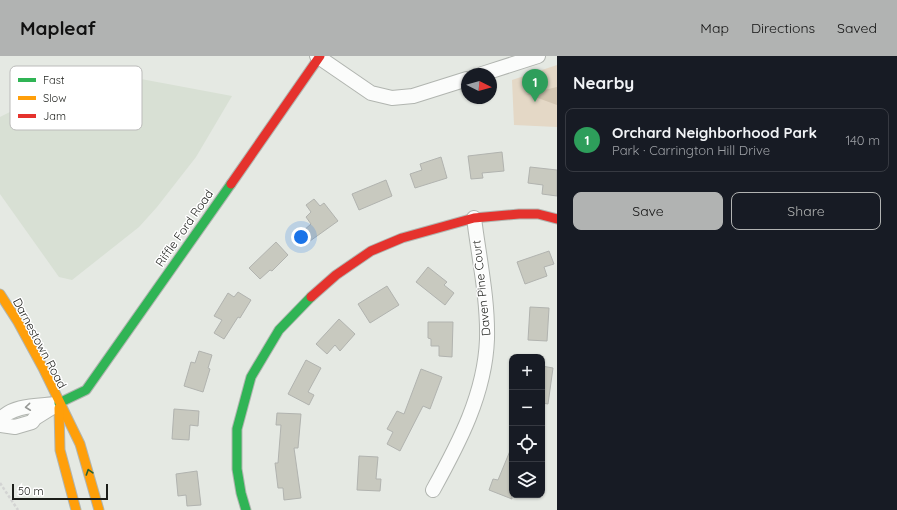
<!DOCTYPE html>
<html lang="en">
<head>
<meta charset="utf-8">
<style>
	body { margin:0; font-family:Quicksand,sans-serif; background:#242831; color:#f1f3f6 }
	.controls { position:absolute; right:12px; bottom:12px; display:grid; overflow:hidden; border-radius:8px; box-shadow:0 1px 3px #0004 }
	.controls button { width:36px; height:36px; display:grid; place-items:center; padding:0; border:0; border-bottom:1px solid #363941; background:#171b24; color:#f1f3f6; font:20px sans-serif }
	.compass { position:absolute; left:461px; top:12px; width:36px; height:36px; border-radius:50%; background:#171b24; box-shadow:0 1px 3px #0004; rotate:95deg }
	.scale { position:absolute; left:12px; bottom:10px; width:96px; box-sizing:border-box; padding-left:4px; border:2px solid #1b1d19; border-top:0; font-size:11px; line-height:14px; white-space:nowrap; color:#1b1d19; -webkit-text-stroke:3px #fff; paint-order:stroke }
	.you { position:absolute; left:301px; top:181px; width:14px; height:14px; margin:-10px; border:3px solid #fff; border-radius:50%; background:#1a73e8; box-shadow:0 0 0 6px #1a73e833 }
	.badge { display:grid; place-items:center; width:26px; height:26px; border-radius:50%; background:#b1b3b2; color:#fff; font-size:13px; font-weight:700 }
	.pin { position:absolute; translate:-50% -33px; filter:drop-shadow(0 1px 2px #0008) }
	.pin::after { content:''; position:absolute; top:21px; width:14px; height:12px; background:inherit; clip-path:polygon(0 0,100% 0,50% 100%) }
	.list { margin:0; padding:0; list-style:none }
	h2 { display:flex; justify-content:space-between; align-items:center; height:52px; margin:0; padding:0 16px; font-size:17px }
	h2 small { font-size:13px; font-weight:400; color:#9ea1a6 }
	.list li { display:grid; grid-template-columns:26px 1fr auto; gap:12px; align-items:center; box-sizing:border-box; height:64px; margin:0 8px 8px; padding:0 8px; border:1px solid #363941; border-radius:8px }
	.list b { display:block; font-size:15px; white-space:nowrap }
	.list p { margin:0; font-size:13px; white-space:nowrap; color:#9ea1a6 }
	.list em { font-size:13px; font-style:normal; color:#9ea1a6 }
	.actions { display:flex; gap:8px; padding:12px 16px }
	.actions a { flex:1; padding:9px 0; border:1px solid #b1b3b2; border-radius:8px; text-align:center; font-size:14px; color:#b1b3b2 }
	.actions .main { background:#b1b3b2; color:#111 }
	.icon { flex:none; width:22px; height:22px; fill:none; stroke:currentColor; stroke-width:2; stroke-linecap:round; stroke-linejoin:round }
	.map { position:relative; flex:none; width:557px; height:454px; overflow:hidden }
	header { display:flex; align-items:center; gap:24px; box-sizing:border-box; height:56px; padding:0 20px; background:#b1b3b2; color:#111 }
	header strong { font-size:19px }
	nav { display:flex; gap:22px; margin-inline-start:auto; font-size:14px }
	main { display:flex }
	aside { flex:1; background:#171b24 }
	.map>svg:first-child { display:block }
	.built { fill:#d8e0d4 }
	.green { fill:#e4d8c6 }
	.forest { fill:#d3c6b2 }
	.building { fill:#c8c9bf; stroke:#b1b3af }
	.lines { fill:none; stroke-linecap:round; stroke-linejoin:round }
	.street-casing { stroke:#b1b5b0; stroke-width:16 }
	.fast-casing { stroke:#b1b5b0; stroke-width:11 }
	.slow-casing { stroke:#b1b5b0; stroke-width:11 }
	.jam-casing { stroke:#b1b5b0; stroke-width:11 }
	.path { stroke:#d3d4d3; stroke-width:2.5; stroke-dasharray:3 2; stroke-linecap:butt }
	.street { stroke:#fbfcfb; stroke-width:14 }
	.fast { stroke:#30b455; stroke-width:9 }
	.slow { stroke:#ff9f0a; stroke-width:9 }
	.jam { stroke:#e5322d; stroke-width:9 }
	.oneway { stroke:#969895 }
	.oneway2 { stroke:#246134 }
	.labels { text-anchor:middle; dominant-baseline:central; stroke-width:3; stroke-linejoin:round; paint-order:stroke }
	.street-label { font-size:12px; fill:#1b1d19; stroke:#fff }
	.key { fill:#fff; stroke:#bbbbba; stroke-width:1 }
	.key-label { font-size:11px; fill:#1b1d19 }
</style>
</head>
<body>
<header>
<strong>Mapleaf</strong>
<nav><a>Map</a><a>Directions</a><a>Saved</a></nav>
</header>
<main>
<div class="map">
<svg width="557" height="454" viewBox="0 0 557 454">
	<rect width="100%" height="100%" fill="#e5e9e3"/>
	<polygon class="built" points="93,14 232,40 196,101 157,151 139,171 72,224 59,221 0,138 0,61"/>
	<polygon class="green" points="557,9 557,71 514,69 512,24"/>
	<polygon class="forest" points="557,31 557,49 527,38"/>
	<g class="building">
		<polygon points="502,96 504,115 482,117 483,122 471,123 468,100"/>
		<polygon points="441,101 447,122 415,132 410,118 422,114 420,108"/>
		<polygon points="530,111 557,114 557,140 542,138 543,129 528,127"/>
		<polygon points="386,124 392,140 359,154 352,138"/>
		<polygon points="314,143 320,150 324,147 338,165 310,185 303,175 311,168 306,161 311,156 306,149"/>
		<polygon points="276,186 288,199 272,215 270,214 260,223 249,212"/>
		<polygon points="549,195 554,208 544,211 547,220 525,228 517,206"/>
		<polygon points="428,211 447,226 444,229 454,237 445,249 416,226"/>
		<polygon points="387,230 399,249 370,267 358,248"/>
		<polygon points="238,236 251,244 240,262 238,261 224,283 214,277 222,264 214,260 228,237 234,241"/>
		<polygon points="530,251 549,252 547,285 528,284"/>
		<polygon points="339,263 355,278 340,295 335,289 327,298 316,288"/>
		<polygon points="428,266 453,266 452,301 439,300 439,290 431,290 431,283 428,282"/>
		<polygon points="199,295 212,299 208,312 210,313 203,336 184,330 191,306 195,307"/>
		<polygon points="306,304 321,312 308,336 314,339 309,349 288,338"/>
		<polygon points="542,310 553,312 548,348 542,347"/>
		<polygon points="421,313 442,321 430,353 423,350 400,395 387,388 393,376 387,373 397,355 404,358"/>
		<polygon points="174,353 199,355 198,370 190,369 189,384 172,383"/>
		<polygon points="277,357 301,358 298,392 294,392 301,442 284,444 283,432 278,432 275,407 278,407 281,369 276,369"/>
		<polygon points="512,390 512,443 489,434 493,423 498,424"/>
		<polygon points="359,400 378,401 376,423 381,423 380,435 357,434"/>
		<polygon points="197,415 201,449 187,450 186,439 178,440 176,418"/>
	</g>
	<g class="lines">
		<defs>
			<g id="street">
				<polyline points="317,0 371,37 392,42 413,40 467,23"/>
				<polyline points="482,18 538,0"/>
				<path d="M0 364C12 349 37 350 55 348"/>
				<polyline points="0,369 15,371 32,366 35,362 59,347"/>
				<path d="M433 434C459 387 485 338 487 283 488 243 479 202 474 162"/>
			</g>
			<g id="fast">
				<polyline points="59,347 86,334 231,128"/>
				<polyline points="246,454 241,437 237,413 237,373 251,321 279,274 311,241"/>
			</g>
			<g id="slow">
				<polyline points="0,238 18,266 43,312 80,388 99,454"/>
				<polyline points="59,352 60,394 76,454"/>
			</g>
			<g id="jam">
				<polyline points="231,128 320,0"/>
				<polyline points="311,241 336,219 371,195 402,182 474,162 519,158 538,158 557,163"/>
			</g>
		</defs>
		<use href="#street" class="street-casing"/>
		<use href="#fast" class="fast-casing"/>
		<use href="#slow" class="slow-casing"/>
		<use href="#jam" class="jam-casing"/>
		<polyline class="path" points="0,427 18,454"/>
		<use href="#street" class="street"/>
		<use href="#fast" class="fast"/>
		<use href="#slow" class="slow"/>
		<use href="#jam" class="jam"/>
	</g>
	<defs><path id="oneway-chevron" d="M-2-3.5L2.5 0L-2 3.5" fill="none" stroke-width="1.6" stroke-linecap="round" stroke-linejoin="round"/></defs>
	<use class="oneway" href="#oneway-chevron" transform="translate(28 351) rotate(174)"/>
	<use class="oneway2" href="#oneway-chevron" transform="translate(89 416) rotate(-108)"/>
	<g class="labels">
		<g class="street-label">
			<text transform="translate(184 172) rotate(-55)">Riffle Ford Road</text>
			<text transform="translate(481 232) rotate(-96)">Daven Pine Court</text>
			<text transform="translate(40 287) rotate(62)">Darnestown Road</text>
		</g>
	</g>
	<rect x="10" y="10" width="132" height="64" rx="6" class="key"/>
	<rect x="18" y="22" width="18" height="4" fill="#30b455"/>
	<rect x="18" y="40" width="18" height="4" fill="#ff9f0a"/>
	<rect x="18" y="58" width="18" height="4" fill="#e5322d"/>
	<g class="key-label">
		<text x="43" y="28">Fast</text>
		<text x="43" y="46">Slow</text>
		<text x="43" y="64">Jam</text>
	</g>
</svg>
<div class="controls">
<button>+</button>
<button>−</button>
<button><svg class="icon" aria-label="locate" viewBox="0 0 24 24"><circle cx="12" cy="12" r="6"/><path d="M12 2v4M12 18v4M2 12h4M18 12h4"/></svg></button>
<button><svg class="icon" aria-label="layers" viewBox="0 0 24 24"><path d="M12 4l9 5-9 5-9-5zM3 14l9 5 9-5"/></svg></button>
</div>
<svg class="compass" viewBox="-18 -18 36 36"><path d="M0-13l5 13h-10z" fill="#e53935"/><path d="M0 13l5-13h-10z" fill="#9ea1a6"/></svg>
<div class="scale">50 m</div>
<div class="you"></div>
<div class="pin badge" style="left:535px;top:46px;background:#2e9e5b">1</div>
</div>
<aside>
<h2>Nearby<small></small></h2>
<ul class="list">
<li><span class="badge" style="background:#2e9e5b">1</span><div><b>Orchard Neighborhood Park</b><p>Park · Carrington Hill Drive</p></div><em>140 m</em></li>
</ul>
<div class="actions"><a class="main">Save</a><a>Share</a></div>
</aside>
</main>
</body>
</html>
